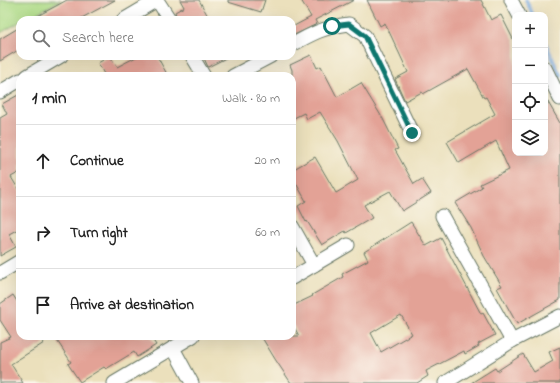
<!DOCTYPE html>
<html lang="en">
<head>
<meta charset="utf-8">
<style>
	body { margin:0; font-family:"Indie Flower",sans-serif; background:#f2f2f2; color:#222 }
	.controls { position:absolute; right:12px; top:12px; display:grid; overflow:hidden; border-radius:8px; box-shadow:0 4px 16px #0002 }
	.controls button { width:36px; height:36px; display:grid; place-items:center; padding:0; border:0; border-bottom:1px solid #e0e0e0; background:#fff; color:#222; font:20px sans-serif }
	.stop { position:absolute; width:12px; height:12px; margin:-9px; border:3px solid #0f766e; border-radius:50%; background:#fff }
	.stop.end { background:#0f766e; border-color:#fff; box-shadow:0 1px 4px #0008 }
	.list { margin:0; padding:0; list-style:none }
	h2 { display:flex; justify-content:space-between; align-items:center; height:52px; margin:0; padding:0 16px; font-size:17px }
	h2 small { font-size:13px; font-weight:400; color:#767676 }
	.list li { display:grid; grid-template-columns:26px 1fr auto; gap:12px; align-items:center; box-sizing:border-box; height:72px; padding:0 16px; border-top:1px solid #e0e0e0 }
	.list b { display:block; font-size:15px; white-space:nowrap }
	.list em { font-size:13px; font-style:normal; color:#767676 }
	.icon { flex:none; width:22px; height:22px; fill:none; stroke:currentColor; stroke-width:2; stroke-linecap:round; stroke-linejoin:round }
	.map { position:relative; flex:none; width:560px; height:383px; overflow:hidden }
	.search { position:absolute; background:#fff; box-shadow:0 4px 16px #0002; left:16px; top:16px; width:280px; height:44px; display:flex; align-items:center; gap:10px; box-sizing:border-box; padding:0 14px; border-radius:12px; color:#767676; font-size:15px }
	.panel { position:absolute; background:#fff; box-shadow:0 4px 16px #0002; left:16px; top:72px; width:280px; height:268px; border-radius:12px }
	.map>svg:first-child { display:block }
	.green { fill:#aedb87; stroke:#668c5e }
	.lines { fill:none; stroke-linecap:round; stroke-linejoin:round }
	.stream { stroke:#74a8e0; stroke-width:3.5 }
	.building { fill:#e3a296; fill-rule:evenodd }
	.minor-casing { stroke:#667664; stroke-width:15 }
	.minor { stroke:#fff; stroke-width:13 }
	.route { stroke:#0f766e; stroke-width:5 }
</style>
</head>
<body>
<div class="map">
<svg width="560" height="383" viewBox="0 0 560 383">
	<rect width="100%" height="100%" fill="#fbf7ec"/>
	<filter id="ink" filterUnits="userSpaceOnUse"><feTurbulence type="fractalNoise" baseFrequency=".025" numOctaves="2"/><feDisplacementMap in="SourceGraphic" scale="8" xChannelSelector="R" yChannelSelector="G"/><feConvolveMatrix kernelMatrix="1 2 1 2 8 2 1 2 1" color-interpolation-filters="sRGB"/></filter>
	<filter id="wash" filterUnits="userSpaceOnUse"><feTurbulence type="fractalNoise" baseFrequency=".012" numOctaves="4" result="noise"/><feDisplacementMap in="SourceGraphic" scale="16" xChannelSelector="R" yChannelSelector="G"/><feGaussianBlur stdDeviation="0.9" result="paint"/><feColorMatrix in="noise" values="0 0 0 0 0 0 0 0 0 0 0 0 0 0 0 0 0 1.4 0 .05"/><feComposite in="paint" operator="in"/></filter>
	<g filter="url(#wash)">
		<rect width="100%" height="100%" fill="#ebe0bc"/>
		<polygon class="green" points="0,0 61,0 24,20 20,20 20,22 0,33"/>
		<g class="lines">
			<g class="stream">
				<polyline points="526,0 533,15"/>
				<polyline points="545,42 560,75"/>
			</g>
		</g>
		<g id="blocks">
			<g class="building">
				<polygon points="67,0 115,0 78,20 30,20"/>
				<polygon points="180,0 199,0 210,20 178,20 175,12 184,7"/>
				<polygon points="228,0 265,0 261,12 228,2"/>
				<polygon points="301,0 354,0 315,20 317,24 292,36 292,27 311,17"/>
				<polygon points="367,0 481,0 491,20 501,15 515,43 515,153 545,153 545,97 560,123 560,300 517,324 497,288 502,286 484,256 471,228 455,203 482,187 480,184 509,170 496,141 459,163 447,142 495,114 486,97 484,98 468,69 423,94 422,92 405,101 395,79 408,72 385,23 380,26"/>
				<polygon points="20,27 20,49 0,61 0,39"/>
				<polygon points="311,55 317,68 321,66 337,97 361,83 383,119 398,149 395,150 414,184 422,179 431,193 402,211 390,191 364,205 372,218 346,233 345,231 322,245 307,221 306,222 298,206 306,201 292,176 292,170 315,157 336,193 358,180 338,141 320,112 307,119 304,113 292,119 292,70 290,65"/>
				<polygon points="110,56 117,67 138,56 157,56 168,76 101,76 104,74 98,63"/>
				<polygon points="203,56 230,56 208,67"/>
				<polygon points="20,94 20,172 11,177 20,192 20,228 9,234 16,247 0,256 0,118 7,114 2,104"/>
				<path d="M411 222 426 246 441 238 481 314 483 313 495 335 478 344 479 346 465 354 464 351 426 371 428 376 417 383H291L275 359 261 336H299L292 323V306L313 296 312 295 343 277 342 274 368 260 364 252ZM401 315 412 334 381 352 371 333Z"/>
				<polygon points="13,295 20,306 20,336 39,336 44,343 11,364 23,383 0,383 0,342 11,337 0,320 0,304"/>
				<polygon points="54,336 150,336 156,345 137,357 134,352 106,369 104,367 80,382 68,364 71,362"/>
				<polygon points="560,347 560,383 471,383 495,368 497,371 523,354 534,372 553,361 549,352"/>
			</g>
		</g>
	</g>
	<g filter="url(#ink)">
		<use href="#blocks" fill-opacity="0" stroke="#667664" stroke-width="1"/>
		<g class="lines">
			<defs>
				<g id="minor">
					<polyline points="157,0 170,20"/>
					<polyline points="511,0 519,15"/>
					<polyline points="123,20 157,0"/>
					<path d="M292 45C313 33 325 27 349 24L365 36 412 133"/>
					<polyline points="192,56 204,76"/>
					<polyline points="545,68 560,99"/>
					<polyline points="27,76 61,56"/>
					<polyline points="233,76 271,56"/>
					<polyline points="0,92 20,80"/>
					<polyline points="442,216 512,341"/>
					<polyline points="292,226 314,265"/>
					<polyline points="0,273 20,261"/>
					<polyline points="292,278 348,245"/>
					<polyline points="173,348 192,383"/>
					<polyline points="114,383 193,336"/>
					<polyline points="445,383 512,341 560,316"/>
				</g>
			</defs>
			<use href="#minor" class="minor-casing"/>
			<use href="#minor" class="minor"/>
		</g>
	</g>
	<g class="lines" filter="url(#ink)">
		<polyline class="route" points="332,26 349,24 365,36 412,133"/>
	</g>
</svg>
<div class="controls">
<button>+</button>
<button>−</button>
<button><svg class="icon" aria-label="locate" viewBox="0 0 24 24"><circle cx="12" cy="12" r="6"/><path d="M12 2v4M12 18v4M2 12h4M18 12h4"/></svg></button>
<button><svg class="icon" aria-label="layers" viewBox="0 0 24 24"><path d="M12 4l9 5-9 5-9-5zM3 14l9 5 9-5"/></svg></button>
</div>
<div class="stop" style="left:332px;top:26px"></div>
<div class="stop end" style="left:412px;top:133px"></div>
<div class="search"><svg class="icon" aria-label="search" viewBox="0 0 24 24"><circle cx="10" cy="10" r="6"/><path d="M15 15l6 6"/></svg>Search here</div>
<section class="panel">
<h2>1 min<small>Walk · 80 m</small></h2>
<ul class="list">
<li><svg class="icon" aria-label="ahead" viewBox="0 0 24 24"><path d="M12 20V5M6 11l6-6 6 6"/></svg><div><b>Continue</b></div><em>20 m</em></li>
<li><svg class="icon" aria-label="right" viewBox="0 0 24 24"><path d="M7 20v-9h11M14 6l5 5-5 5"/></svg><div><b>Turn right</b></div><em>60 m</em></li>
<li><svg class="icon" aria-label="arrive" viewBox="0 0 24 24"><path d="M6 21V4h12l-3 4 3 4H6"/></svg><div><b>Arrive at destination</b></div></li>
</ul>
</section>
</div>
</body>
</html>
